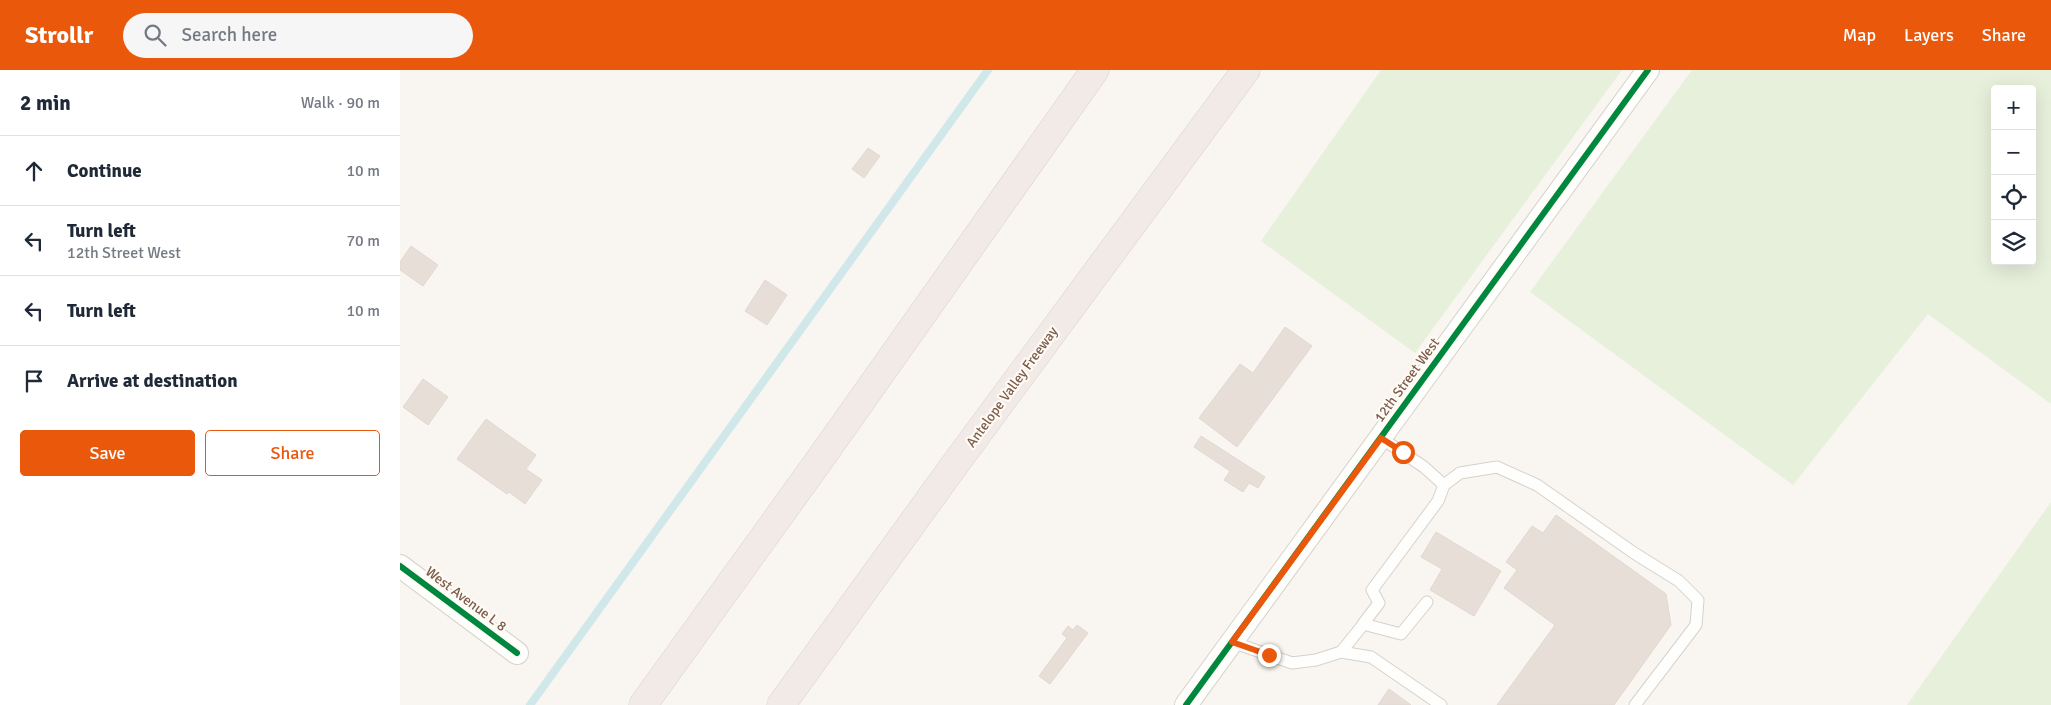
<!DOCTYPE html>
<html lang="en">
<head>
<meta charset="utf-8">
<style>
	body { margin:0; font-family:Signika,sans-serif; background:#f6f6f7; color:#1f2937 }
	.controls { position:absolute; right:15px; top:15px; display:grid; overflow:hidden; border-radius:5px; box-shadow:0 5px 20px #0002 }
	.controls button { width:45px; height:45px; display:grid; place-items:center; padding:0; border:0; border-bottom:1px solid #e0e1e3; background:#fff; color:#1f2937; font:25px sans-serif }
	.stop { position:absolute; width:15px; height:15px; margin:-11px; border:4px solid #ea580c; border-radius:50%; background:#fff }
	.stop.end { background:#ea580c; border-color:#fff; box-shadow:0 1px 5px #0008 }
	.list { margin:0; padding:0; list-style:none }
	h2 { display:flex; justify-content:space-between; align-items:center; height:65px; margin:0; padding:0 20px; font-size:21px }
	h2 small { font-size:16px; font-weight:400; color:#747a83 }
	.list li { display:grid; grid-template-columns:32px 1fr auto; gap:15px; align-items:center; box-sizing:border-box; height:70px; padding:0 20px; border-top:1px solid #e0e1e3 }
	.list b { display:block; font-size:19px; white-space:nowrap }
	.list p { margin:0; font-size:16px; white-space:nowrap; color:#747a83 }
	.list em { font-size:16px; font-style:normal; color:#747a83 }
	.actions { display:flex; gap:10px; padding:15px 20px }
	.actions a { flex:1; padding:11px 0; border:1px solid #ea580c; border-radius:5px; text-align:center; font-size:18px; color:#ea580c }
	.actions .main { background:#ea580c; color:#fff }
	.icon { flex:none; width:28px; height:28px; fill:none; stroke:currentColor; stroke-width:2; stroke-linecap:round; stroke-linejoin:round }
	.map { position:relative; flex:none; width:1651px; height:635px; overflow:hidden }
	header { display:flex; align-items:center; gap:30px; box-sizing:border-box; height:70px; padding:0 25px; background:#ea580c; color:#fff }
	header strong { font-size:24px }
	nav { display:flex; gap:28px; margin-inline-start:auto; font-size:18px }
	.search { width:350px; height:45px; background:#f6f6f7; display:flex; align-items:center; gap:12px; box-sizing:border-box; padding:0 18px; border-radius:28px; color:#747a83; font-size:19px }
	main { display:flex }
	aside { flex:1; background:#fff }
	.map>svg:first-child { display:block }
	.green { fill:#e7f0db; fill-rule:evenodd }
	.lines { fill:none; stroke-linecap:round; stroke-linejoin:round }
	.stream { stroke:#d0e8ea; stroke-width:8 }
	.building { fill:#e6ded7; stroke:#e2d8d2 }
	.lane-casing { stroke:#d7d1cb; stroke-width:13 }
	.street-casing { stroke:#d7d1cb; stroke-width:24 }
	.highway-casing { stroke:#dad1cc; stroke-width:29 }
	.lane { stroke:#fefefd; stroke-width:11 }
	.street { stroke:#fefefd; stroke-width:22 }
	.highway { stroke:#f2eae7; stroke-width:28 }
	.cycleway-casing { stroke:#fffaf3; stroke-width:9 }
	.cycleway { stroke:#00873e; stroke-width:6 }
	.route { stroke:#ea580c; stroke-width:6 }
	.labels { text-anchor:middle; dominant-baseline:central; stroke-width:4.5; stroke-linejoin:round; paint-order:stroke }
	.street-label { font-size:14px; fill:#7a5c4d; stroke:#fffaf3 }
</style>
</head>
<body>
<header>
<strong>Strollr</strong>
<div class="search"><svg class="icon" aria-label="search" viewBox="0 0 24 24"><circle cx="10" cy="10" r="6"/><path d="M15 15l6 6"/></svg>Search here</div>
<nav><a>Map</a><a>Layers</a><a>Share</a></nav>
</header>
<main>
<aside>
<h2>2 min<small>Walk · 90 m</small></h2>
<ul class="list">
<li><svg class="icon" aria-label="ahead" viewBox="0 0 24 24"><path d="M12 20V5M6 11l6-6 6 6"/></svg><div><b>Continue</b></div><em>10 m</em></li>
<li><svg class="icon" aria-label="left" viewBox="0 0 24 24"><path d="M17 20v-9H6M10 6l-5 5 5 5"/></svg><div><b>Turn left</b><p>12th Street West</p></div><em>70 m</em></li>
<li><svg class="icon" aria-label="left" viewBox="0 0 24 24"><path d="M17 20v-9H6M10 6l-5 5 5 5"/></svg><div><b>Turn left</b></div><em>10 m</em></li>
<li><svg class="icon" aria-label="arrive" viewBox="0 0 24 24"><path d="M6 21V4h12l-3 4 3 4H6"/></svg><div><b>Arrive at destination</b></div></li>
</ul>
<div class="actions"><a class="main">Save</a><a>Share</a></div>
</aside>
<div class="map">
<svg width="1651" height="635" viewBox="0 0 1651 635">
	<rect width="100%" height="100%" fill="#f9f5f0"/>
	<g class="green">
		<polygon points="981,0 1222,0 1015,283 861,171"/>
		<path d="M1292 0H1651V334L1528 244 1393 415 1130 222ZM1595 19H1632V191H1595Z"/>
		<polygon points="1651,432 1651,635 1507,635"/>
	</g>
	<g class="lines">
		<polyline class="stream" points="130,635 588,0"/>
	</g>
	<g class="building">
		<polygon points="468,78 480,86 464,108 452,99"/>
		<polygon points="11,176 38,195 23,216 0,200 0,192"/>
		<polygon points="365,210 387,225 367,255 345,241"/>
		<polygon points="885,257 912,276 837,377 799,348 840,294 853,303"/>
		<polygon points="23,309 48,327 28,355 3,337"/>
		<polygon points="86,349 136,385 126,399 142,410 125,434 109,422 107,424 57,389"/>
		<polygon points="801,366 865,407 858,418 849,413 843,422 824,410 830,401 794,377"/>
		<polygon points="1156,445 1266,524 1271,555 1214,635 1097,635 1155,555 1104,518 1117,500 1106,492 1132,456 1143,463"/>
		<polygon points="1036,462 1101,501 1074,546 1030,520 1042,499 1021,487"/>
		<polygon points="677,555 688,563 650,614 639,606 667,568 662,564 668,556 673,560"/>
		<polygon points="989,619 1011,635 978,635"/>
	</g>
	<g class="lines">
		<defs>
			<g id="lane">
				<polyline points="981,368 1024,397 1044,415"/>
				<polyline points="1027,532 1001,564 963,554 979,533 972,520 1038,431 1044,415 1060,403 1097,397 1137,415 1234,483 1279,511 1298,530 1296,555 1235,635"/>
				<polyline points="832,572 892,593 916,590 941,582 971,587 1041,635"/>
				<polyline points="941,582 966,551"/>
			</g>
			<g id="street">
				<polyline points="0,496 117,583"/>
				<polyline points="786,635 1248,0"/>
			</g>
			<g id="highway">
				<polyline points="243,635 418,392 695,0"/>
				<polyline points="381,635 553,397 846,0"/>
			</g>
		</defs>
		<use href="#lane" class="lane-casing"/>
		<use href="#street" class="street-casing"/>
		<use href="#highway" class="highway-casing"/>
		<use href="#lane" class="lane"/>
		<use href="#street" class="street"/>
		<use href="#highway" class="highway"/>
		<defs>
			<g id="cycleway">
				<polyline points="0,496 117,583"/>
				<polyline points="786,635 1248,0"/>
			</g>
		</defs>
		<use href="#cycleway" class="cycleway-casing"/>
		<use href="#cycleway" class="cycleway"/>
	</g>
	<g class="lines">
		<polyline class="route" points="869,585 832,572 981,368 1003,382"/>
	</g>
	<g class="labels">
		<g class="street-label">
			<text transform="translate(1007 310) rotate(-54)">12th Street West</text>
			<text transform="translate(612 317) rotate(-54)">Antelope Valley Freeway</text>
			<text transform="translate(66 529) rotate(37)">West Avenue L 8</text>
		</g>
	</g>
</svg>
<div class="controls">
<button>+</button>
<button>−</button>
<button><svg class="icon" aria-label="locate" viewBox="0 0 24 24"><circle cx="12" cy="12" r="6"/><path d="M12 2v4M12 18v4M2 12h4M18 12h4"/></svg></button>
<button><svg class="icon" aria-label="layers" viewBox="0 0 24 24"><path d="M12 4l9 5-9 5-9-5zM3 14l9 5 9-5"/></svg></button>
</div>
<div class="stop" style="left:1003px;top:382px"></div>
<div class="stop end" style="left:869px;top:585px"></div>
</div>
</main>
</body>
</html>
